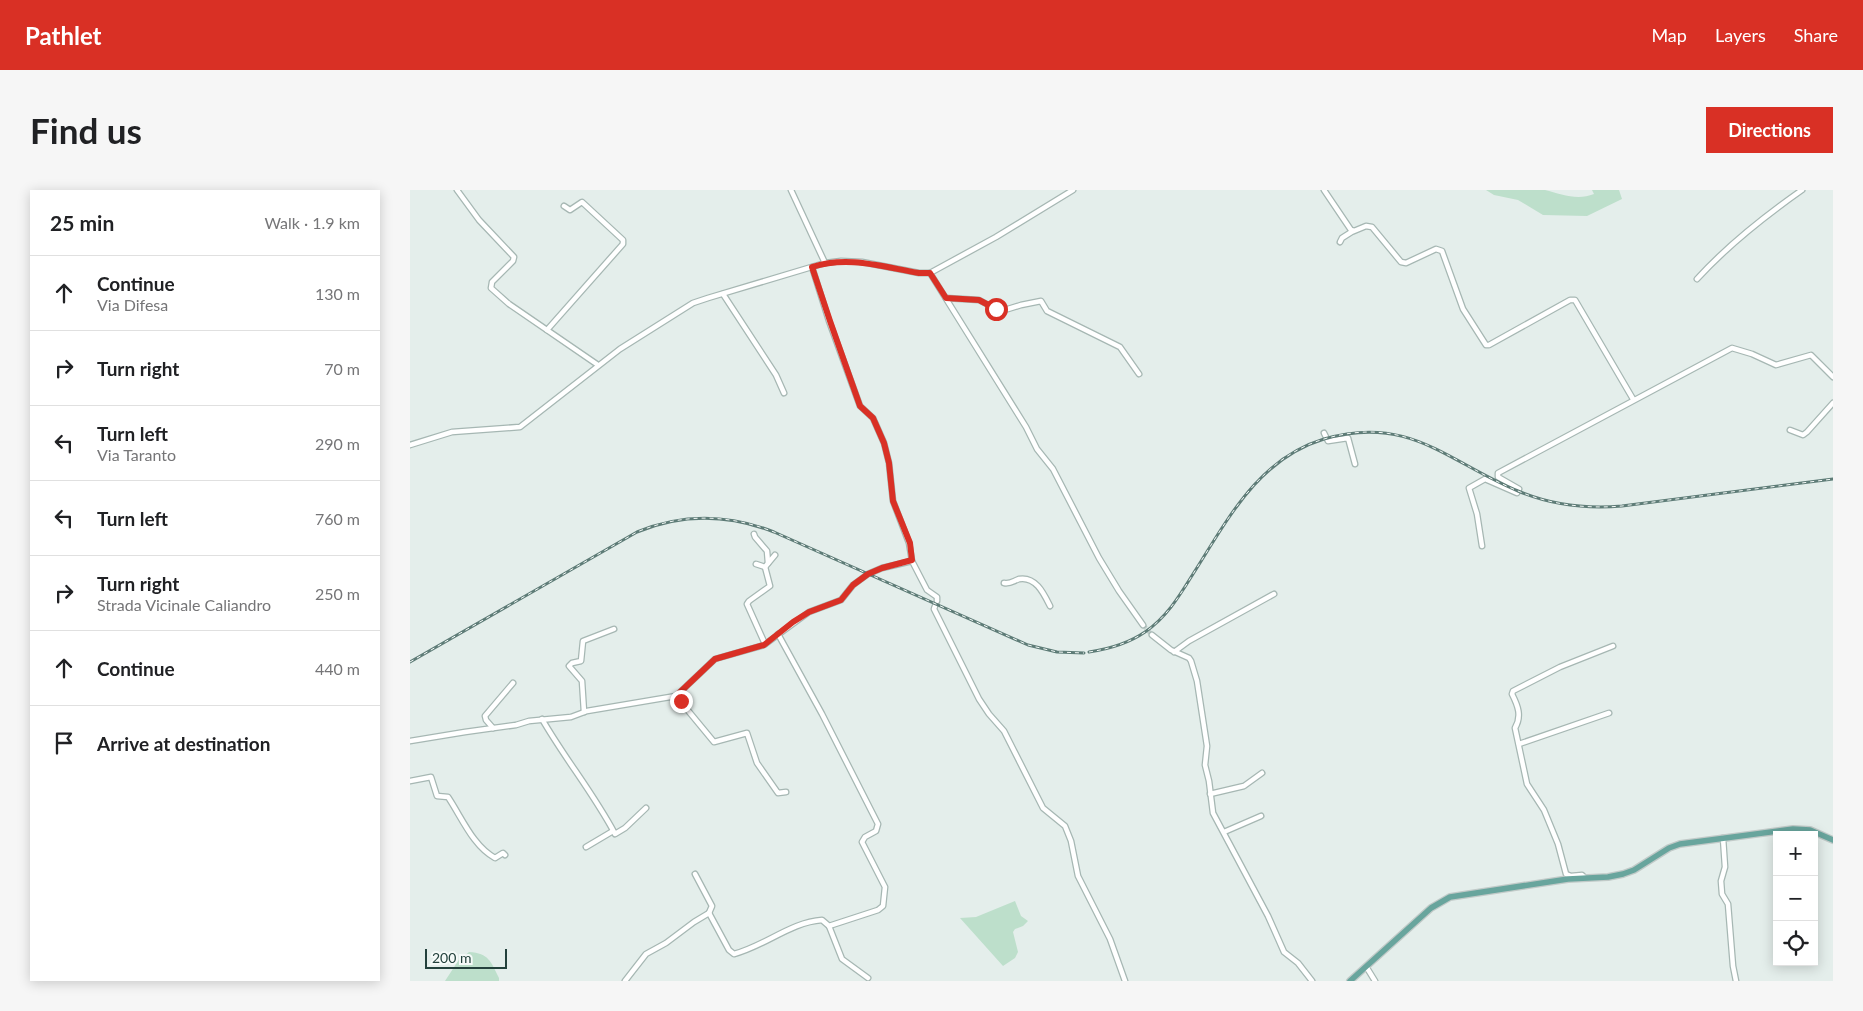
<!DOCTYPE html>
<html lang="en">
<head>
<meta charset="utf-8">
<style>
	body { margin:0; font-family:Lato,sans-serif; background:#f6f6f6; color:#202124 }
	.controls { position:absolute; right:15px; bottom:15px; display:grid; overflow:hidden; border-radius:0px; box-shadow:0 2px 12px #0003 }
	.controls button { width:45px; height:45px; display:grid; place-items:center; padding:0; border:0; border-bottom:1px solid #e0e0e0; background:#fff; color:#202124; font:25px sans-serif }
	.scale { position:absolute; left:15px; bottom:12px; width:82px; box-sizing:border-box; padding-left:5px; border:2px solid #23413c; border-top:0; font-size:14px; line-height:18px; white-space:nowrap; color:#23413c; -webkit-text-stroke:4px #f5faf8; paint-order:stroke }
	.stop { position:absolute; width:15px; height:15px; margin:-11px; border:4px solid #d93025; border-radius:50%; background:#fff }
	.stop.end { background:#d93025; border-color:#fff; box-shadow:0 1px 5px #0008 }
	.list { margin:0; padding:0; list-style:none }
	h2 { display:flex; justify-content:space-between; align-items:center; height:65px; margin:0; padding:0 20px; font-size:21px }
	h2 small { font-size:16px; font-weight:400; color:#757577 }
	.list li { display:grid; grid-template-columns:32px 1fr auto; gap:15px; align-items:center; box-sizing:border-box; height:75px; padding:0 20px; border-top:1px solid #e0e0e0 }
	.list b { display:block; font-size:19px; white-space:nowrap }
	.list p { margin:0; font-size:16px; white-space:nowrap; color:#757577 }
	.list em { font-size:16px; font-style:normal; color:#757577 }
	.icon { flex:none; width:28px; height:28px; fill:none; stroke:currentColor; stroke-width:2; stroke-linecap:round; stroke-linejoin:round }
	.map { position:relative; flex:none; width:1423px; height:791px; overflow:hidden; border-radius:0px }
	header { display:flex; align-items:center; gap:30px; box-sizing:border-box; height:70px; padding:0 25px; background:#d93025; color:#fff }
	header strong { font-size:24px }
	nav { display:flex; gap:28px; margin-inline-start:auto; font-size:18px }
	.intro { display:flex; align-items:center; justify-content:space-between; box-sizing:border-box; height:120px; padding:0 30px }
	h1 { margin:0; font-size:35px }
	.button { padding:12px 22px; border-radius:0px; background:#d93025; color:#fff; font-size:18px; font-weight:700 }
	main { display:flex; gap:30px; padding:0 30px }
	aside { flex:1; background:#fff; border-radius:0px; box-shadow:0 2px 12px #0003 }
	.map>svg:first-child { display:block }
	.green { fill:#bddfcb }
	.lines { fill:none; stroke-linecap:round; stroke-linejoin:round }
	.minor-tunnel { stroke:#bdcbc8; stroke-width:4.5; stroke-dasharray:4.5 2; stroke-linecap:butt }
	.minor-casing { stroke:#a6b7b3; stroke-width:7 }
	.major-casing { stroke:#c1cac8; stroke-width:8 }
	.minor { stroke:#fff; stroke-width:4.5 }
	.major { stroke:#68a59d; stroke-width:5.5 }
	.rail-casing { stroke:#5e7c77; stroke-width:3 }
	.rail { stroke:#f5faf8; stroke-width:1; stroke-dasharray:4; stroke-linecap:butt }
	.route { stroke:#d93025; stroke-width:6 }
</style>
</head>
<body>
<header>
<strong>Pathlet</strong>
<nav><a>Map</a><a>Layers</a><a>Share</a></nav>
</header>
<div class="intro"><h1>Find us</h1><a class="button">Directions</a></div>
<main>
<aside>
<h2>25 min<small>Walk · 1.9 km</small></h2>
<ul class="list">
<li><svg class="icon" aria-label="ahead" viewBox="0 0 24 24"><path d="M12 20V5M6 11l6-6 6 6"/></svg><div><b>Continue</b><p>Via Difesa</p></div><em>130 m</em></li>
<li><svg class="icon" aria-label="right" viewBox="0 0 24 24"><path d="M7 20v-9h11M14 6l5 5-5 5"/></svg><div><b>Turn right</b></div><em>70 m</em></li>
<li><svg class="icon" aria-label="left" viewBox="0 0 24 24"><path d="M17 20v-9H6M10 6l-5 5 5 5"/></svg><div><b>Turn left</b><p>Via Taranto</p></div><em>290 m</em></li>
<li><svg class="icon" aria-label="left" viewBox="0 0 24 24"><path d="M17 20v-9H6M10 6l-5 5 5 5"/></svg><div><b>Turn left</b></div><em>760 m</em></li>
<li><svg class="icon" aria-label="right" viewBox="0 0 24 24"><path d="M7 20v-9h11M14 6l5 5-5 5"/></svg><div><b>Turn right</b><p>Strada Vicinale Caliandro</p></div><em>250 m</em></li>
<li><svg class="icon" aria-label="ahead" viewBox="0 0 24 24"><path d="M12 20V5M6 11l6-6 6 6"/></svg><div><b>Continue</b></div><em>440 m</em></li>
<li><svg class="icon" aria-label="arrive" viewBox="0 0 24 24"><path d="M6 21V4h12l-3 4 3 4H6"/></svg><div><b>Arrive at destination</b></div></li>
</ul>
</aside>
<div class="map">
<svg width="1423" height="791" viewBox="0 0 1423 791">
	<rect width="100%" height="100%" fill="#e4eeeb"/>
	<g class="green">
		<path d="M1076 0C1094 0 1118 0 1135 0 1151 4 1167 11 1184 4L1182 0H1209L1212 9 1177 26 1133 25 1108 10 1084 5Z"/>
		<polygon points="605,711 611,726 618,731 613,736 605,739 603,742 608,762 605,768 593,776 550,728 566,727"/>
		<path d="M59 762C79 763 81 772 89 788V791H35L52 765 53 767Z"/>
	</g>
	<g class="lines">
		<polyline class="minor-tunnel" points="733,435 742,445"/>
		<defs>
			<g id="minor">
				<polyline points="47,0 69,30 104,67 103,71 82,92 81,98 99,114 188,175"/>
				<polyline points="381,0 415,73"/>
				<polyline points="914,0 941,40 944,41 956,36 962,37 991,72 996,73 1026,59 1032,61 1053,119 1076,155 1079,155 1160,110 1165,110 1223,209"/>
				<polyline points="930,52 932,48 943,41"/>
				<polyline points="402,77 419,131 450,216 463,228 474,253 479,273 483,311 499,353 502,371 517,400 527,407 527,411"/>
				<polyline points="520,83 616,237 627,259 643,279 689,368 709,401 733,435"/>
				<path d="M1287 89C1318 55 1355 26 1392 0"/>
				<polyline points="313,104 366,185 374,203"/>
				<polyline points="536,108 569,110 586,119 598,119 611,115 631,111 637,121 710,157 729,184"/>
				<polyline points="137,140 213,54 213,50 172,12 160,20 154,16"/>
				<polyline points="1380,240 1393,245 1397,242 1423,213"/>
				<polyline points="914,243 918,251 938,248 945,274"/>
				<polyline points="0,255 42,242 110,237 210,159 283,113 298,108 415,73 431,71 452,72 509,83 520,83 586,47 663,0"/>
				<polyline points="344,344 345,347 357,361 358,373"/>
				<polyline points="1072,356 1067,324 1059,298 1075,289 1107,303 1109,299 1088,287 1088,283 1322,158 1342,164 1366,175 1401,165 1423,187"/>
				<polyline points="346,374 355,377 365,365"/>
				<path d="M594 393C601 394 603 391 609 389 626 386 634 404 640 416"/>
				<polyline points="525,416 524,419 569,509 579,524 594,541 633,618 655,636 661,651 668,686 700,749 715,791"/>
				<polyline points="742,445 761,460 779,468 781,471 787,491 797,556 795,575 799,591 803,623 858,726 874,762 888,773 902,791"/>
				<polyline points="355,454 337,414 339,411 360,396 355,377"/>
				<polyline points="764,462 779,451 864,404"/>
				<polyline points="266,506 304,552 337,543 347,573 368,603 376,602"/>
				<polyline points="174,522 172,491 159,476 162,473 171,471 173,451 204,439"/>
				<path d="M132 529C155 569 184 604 205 644L215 638 236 618"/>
				<polyline points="83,538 76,530 75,526 103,493"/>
				<polyline points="0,551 55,542 106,535 119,531 161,527 177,521 266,506 305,469 354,455 399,422 431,410 443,395 458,384 472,378 502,371"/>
				<polyline points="1109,554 1199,523"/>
				<path d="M0 591 21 587 27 606 38 607C52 628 63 656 85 668L93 663 95 665"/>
				<polyline points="800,604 834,596 852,583"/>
				<polyline points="814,642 851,626"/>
				<polyline points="1313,648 1315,677 1311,691 1312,704 1318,714 1323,776 1326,791"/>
				<polyline points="176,657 203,641"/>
				<polyline points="285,684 302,716 299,723"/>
				<path d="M1174 687 1172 685 1161 686 1156 684 1148 654 1134 620 1117 594 1105 538C1112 526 1108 516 1102 504L1103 501 1150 477 1203 456"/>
				<path d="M299 723 319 760 324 764C355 756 381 732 412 730L419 736 468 720 473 716 475 697 452 652 455 647 466 641 468 634 412 524 368 444"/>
				<polyline points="419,736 432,769 458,788"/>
				<polyline points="957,778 965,791"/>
				<polyline points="215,791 236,764 256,753 284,732 299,723"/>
			</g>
			<polyline id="major" points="940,791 1021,718 1040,707 1158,689 1198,687 1213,684 1224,680 1259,658 1270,654 1383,639 1400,640 1423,650"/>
		</defs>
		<use href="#minor" class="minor-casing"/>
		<use href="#major" class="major-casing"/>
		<use href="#minor" class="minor"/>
		<use href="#major" class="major"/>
		<defs>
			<g id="rail">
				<path d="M679 462C699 459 719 453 735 442 757 427 770 405 783 384 818 329 848 269 914 249 999 224 1038 272 1108 301 1141 315 1177 319 1212 316L1423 289"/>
				<path d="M0 472 227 342C273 323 318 324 364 342L618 455 647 462 674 463"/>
			</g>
		</defs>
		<use href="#rail" class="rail-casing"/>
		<use href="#rail" class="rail"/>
	</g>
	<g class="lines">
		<path class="route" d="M271 511 266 506 305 469 354 455 383 432 399 422 431 410 443 395 458 384 472 378 502 370 500 353 483 311 479 273 474 253 463 228 450 216 420 131 402 77C438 65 473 77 509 83H520L536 108 569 110 586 119"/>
	</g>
</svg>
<div class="controls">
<button>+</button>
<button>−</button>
<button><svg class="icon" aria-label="locate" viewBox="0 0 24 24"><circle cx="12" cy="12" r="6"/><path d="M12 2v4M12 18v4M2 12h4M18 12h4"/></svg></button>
</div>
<div class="scale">200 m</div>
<div class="stop" style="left:586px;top:119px"></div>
<div class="stop end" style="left:271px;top:511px"></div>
</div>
</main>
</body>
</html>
